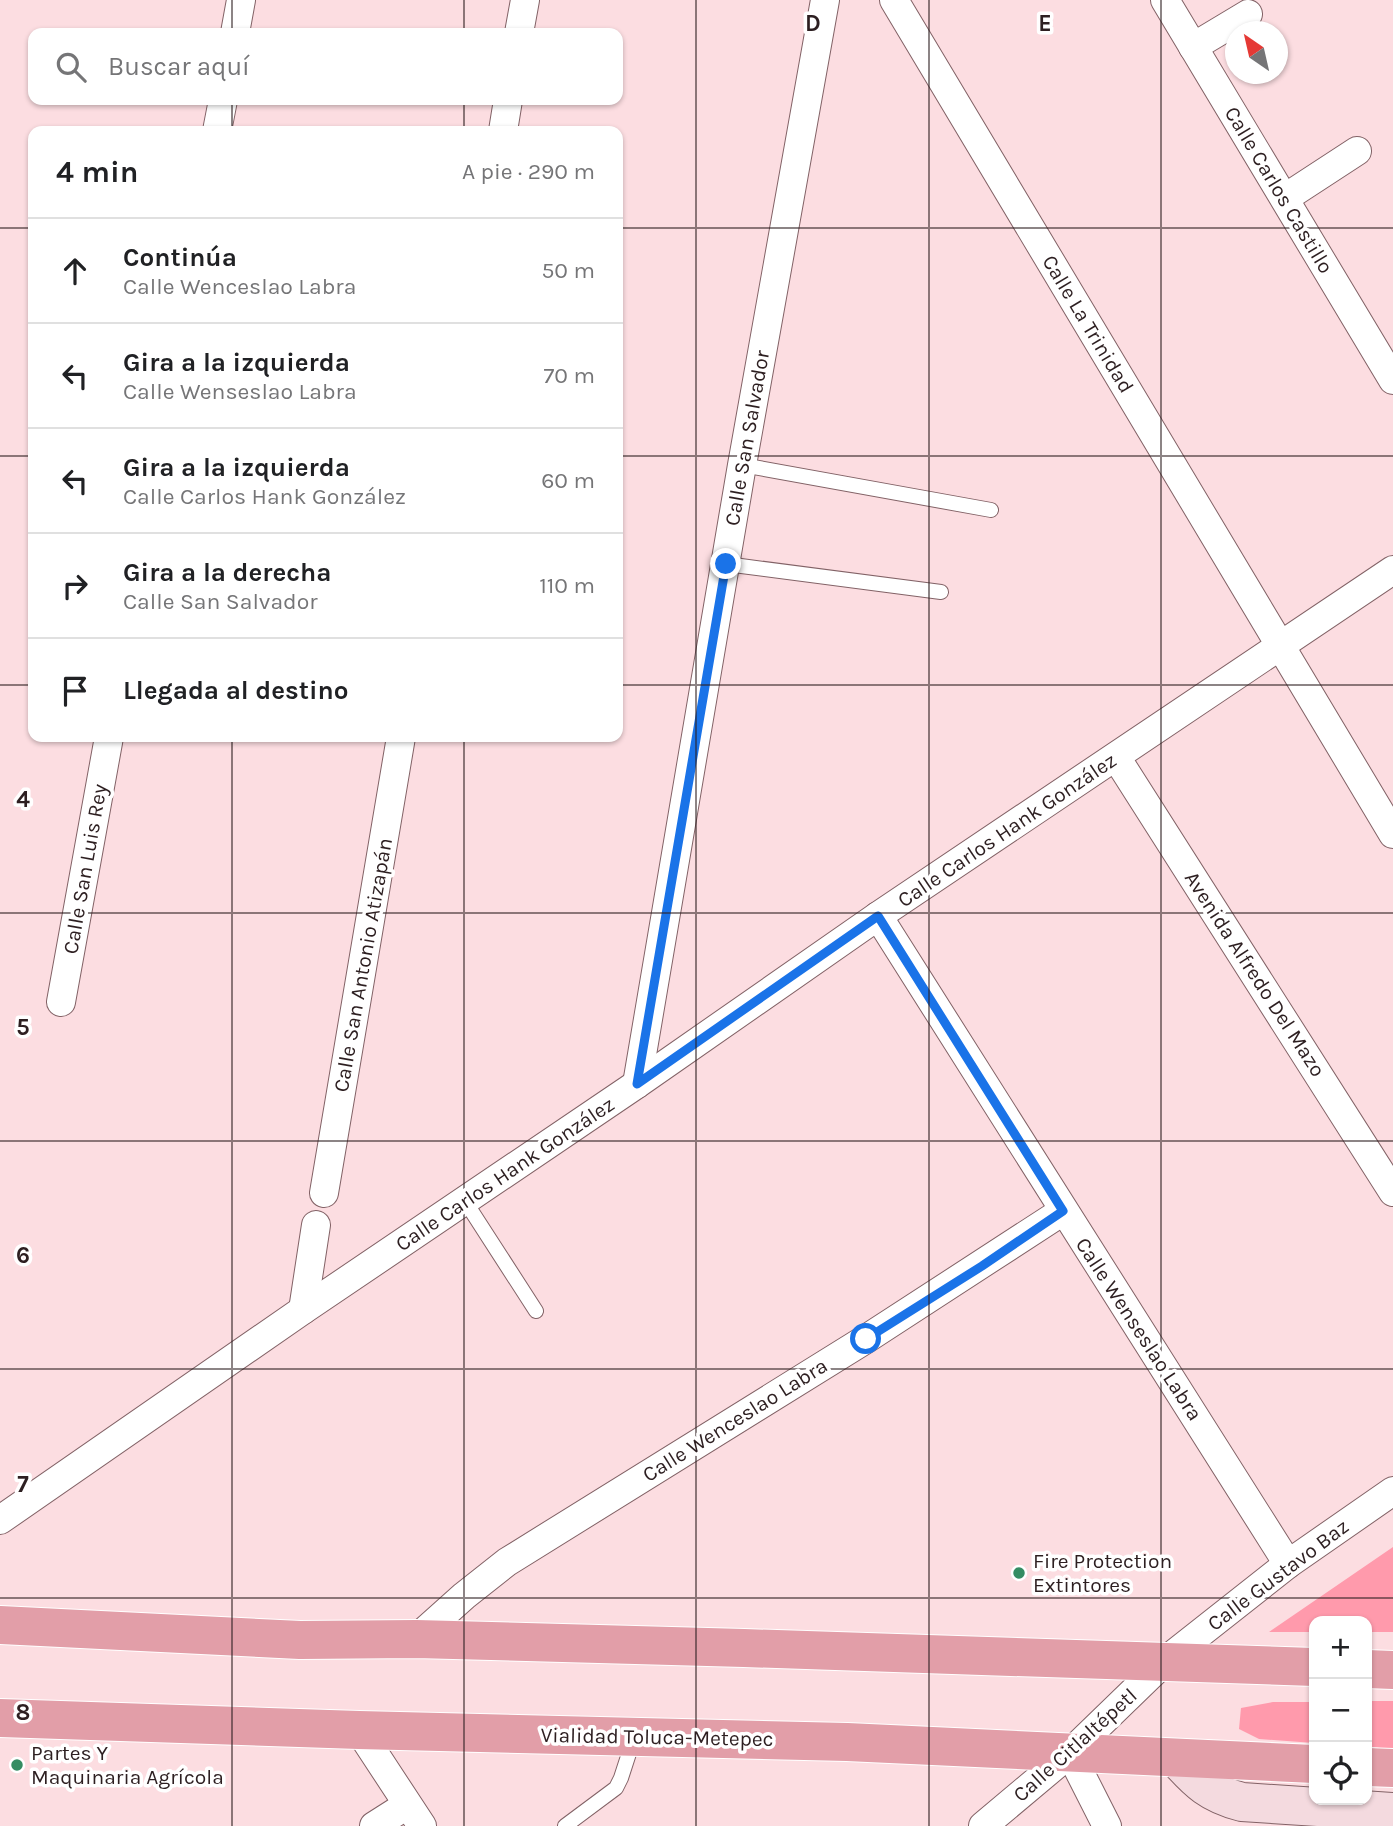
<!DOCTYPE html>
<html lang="es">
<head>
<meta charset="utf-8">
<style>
	body { margin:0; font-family:Karla,sans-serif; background:#f2f2f2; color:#202124 }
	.controls { position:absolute; right:21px; bottom:21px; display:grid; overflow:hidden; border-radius:14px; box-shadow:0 2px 5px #0004 }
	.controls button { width:63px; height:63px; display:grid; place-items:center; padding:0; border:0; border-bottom:2px solid #e0e0e0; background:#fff; color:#202124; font:35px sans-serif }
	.compass { position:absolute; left:1225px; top:21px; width:63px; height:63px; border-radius:50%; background:#fff; box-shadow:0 2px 5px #0004; rotate:326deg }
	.stop { position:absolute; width:21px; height:21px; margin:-16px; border:5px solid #1a73e8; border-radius:50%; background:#fff }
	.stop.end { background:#1a73e8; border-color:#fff; box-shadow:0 2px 7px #0008 }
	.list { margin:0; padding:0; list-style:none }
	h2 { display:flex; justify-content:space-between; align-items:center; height:91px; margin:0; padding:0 28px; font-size:30px }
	h2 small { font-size:23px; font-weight:400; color:#757577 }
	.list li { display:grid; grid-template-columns:46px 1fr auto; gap:21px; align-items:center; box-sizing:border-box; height:105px; padding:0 28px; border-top:2px solid #e0e0e0 }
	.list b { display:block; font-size:26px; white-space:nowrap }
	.list p { margin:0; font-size:23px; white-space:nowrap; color:#757577 }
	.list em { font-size:23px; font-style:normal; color:#757577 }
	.icon { flex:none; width:38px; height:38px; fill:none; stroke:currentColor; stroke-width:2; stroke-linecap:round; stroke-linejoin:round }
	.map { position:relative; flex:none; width:1393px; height:1826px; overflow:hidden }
	.search { position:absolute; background:#fff; box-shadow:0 2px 5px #0004; left:28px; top:28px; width:595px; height:77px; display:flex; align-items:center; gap:18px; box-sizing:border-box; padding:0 24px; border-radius:14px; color:#757577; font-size:26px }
	.panel { position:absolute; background:#fff; box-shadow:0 2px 5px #0004; left:28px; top:126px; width:595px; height:616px; border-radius:14px }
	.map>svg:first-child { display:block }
	.green { fill:#ff9aac }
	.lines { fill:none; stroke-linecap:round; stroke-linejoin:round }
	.service-casing { stroke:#826266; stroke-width:16 }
	.minor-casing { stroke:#826266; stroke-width:30 }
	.secondary-casing { stroke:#826266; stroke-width:40 }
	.trunk-casing { stroke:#fff; stroke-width:40 }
	.service { stroke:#fff; stroke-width:14 }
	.minor { stroke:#fff; stroke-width:28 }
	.secondary { stroke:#f4dadf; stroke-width:38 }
	.trunk { stroke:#e29ea8; stroke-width:38 }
	.route { stroke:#1a73e8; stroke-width:9 }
	.grid { fill:none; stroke:#2d1f21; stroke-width:2; stroke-opacity:0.55 }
	.poi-dot { fill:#348c62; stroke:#fff; stroke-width:2.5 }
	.labels { text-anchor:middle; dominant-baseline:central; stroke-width:7; stroke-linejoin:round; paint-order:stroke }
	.street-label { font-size:21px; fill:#2d1f21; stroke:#fff }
	.poi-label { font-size:21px; fill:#2d1f21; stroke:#fff; text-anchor:start }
	.grid-label { font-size:23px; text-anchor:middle; font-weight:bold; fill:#2d1f21; stroke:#fff; stroke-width:7; stroke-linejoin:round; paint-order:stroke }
</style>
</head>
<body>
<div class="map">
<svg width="1393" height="1826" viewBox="0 0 1393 1826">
	<rect width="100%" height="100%" fill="#fcdde1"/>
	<g class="green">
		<polygon points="1393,1547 1393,1632 1367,1632 1367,1621 1314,1621 1314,1632 1269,1632"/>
		<polygon points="1367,1701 1393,1701 1393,1749 1367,1747"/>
		<polygon points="1273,1702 1314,1702 1314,1743 1259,1739 1239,1729 1241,1708"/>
	</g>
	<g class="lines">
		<defs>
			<g id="service">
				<polyline points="742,465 991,510"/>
				<polyline points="726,564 941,592"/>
				<polyline points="465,1201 536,1311"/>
				<polyline points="565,1826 616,1788 621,1778 634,1738"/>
			</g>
			<g id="minor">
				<polyline points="894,0 1393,834"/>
				<polyline points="1165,0 1393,380"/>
				<polyline points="235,33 241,0"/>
				<polyline points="519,33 525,0"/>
				<polyline points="1193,47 1248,14"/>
				<polyline points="217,131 223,100"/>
				<polyline points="503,131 508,100"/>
				<polyline points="1285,198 1357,151"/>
				<polyline points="1116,757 1393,1192"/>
				<polyline points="878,916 1288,1564"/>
				<polyline points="61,1002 109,737"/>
				<polyline points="637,1084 742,465 825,0"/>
				<polyline points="324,1193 401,737"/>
				<polyline points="303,1310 316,1225"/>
				<polyline points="0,1520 303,1310 637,1084 878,916 1393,570"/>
				<polyline points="416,1639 464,1596 507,1562 866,1339 1063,1211"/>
				<polyline points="359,1730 422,1826"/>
				<polyline points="1070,1753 1107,1826"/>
				<polyline points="374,1826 407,1805"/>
				<polyline points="983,1826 1070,1753 1165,1661 1288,1564 1393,1491"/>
			</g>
			<path id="secondary" d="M1177 1758C1198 1782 1211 1794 1242 1802L1393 1812"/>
			<g id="trunk">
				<polyline points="0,1625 300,1640 416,1639 744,1648 1314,1667"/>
				<polyline points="1367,1669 1393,1670"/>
				<polyline points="0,1718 359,1730 847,1742 1314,1764"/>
				<polyline points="1367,1767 1393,1768"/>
			</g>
		</defs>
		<use href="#service" class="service-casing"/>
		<use href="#minor" class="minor-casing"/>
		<use href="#secondary" class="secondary-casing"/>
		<use href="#trunk" class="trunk-casing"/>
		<use href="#service" class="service"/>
		<use href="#minor" class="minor"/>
		<use href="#secondary" class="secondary"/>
		<use href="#trunk" class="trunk"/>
	</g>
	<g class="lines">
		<polyline class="route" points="726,564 637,1084 878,916 1063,1211 982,1266 866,1339"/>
	</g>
	<path class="grid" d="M232 0V33M464 0V33M696 0V1826M929 0V1826M1161 0V1826M232 100V131M464 100V131M0 228H33M618 228H1393M0 456H33M618 456H1393M0 685H33M618 685H1393M232 737V1826M464 737V1826M0 913H1393M0 1141H1393M0 1369H1393M0 1598H1393"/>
	<g class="poi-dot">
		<circle cx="1019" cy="1573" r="7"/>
		<circle cx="17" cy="1765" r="7"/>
	</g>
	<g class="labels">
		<g class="street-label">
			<text transform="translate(1279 190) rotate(59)">Calle Carlos Castillo</text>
			<text transform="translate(1088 324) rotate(59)">Calle La Trinidad</text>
			<text transform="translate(747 438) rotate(-80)">Calle San Salvador</text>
			<text transform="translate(1007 830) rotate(-34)">Calle Carlos Hank González</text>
			<text transform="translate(85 869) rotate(-80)">Calle San Luis Rey</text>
			<text transform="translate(363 965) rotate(-80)">Calle San Antonio Atizapán</text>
			<text transform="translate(1255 974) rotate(57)">Avenida Alfredo Del Mazo</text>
			<text transform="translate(505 1174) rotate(-34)">Calle Carlos Hank González</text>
			<text transform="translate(1139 1329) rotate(57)">Calle Wenseslao Labra</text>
			<text transform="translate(735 1420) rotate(-32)">Calle Wenceslao Labra</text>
			<text transform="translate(1278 1575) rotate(-37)">Calle Gustavo Baz</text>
			<text transform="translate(657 1737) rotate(1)">Vialidad Toluca-Metepec</text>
			<text transform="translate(1075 1745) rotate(-42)">Calle Citlaltépetl</text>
		</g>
		<g class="poi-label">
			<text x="1033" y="1561">Fire Protection<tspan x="1033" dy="24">Extintores</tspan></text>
			<text x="31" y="1753">Partes Y<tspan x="31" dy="24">Maquinaria Agrícola</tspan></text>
		</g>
	</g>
	<g class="grid-label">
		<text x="813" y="31">D</text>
		<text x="1045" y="31">E</text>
		<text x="23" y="807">4</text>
		<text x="23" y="1035">5</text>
		<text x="23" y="1263">6</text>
		<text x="23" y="1492">7</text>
		<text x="23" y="1720">8</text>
	</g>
</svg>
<div class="controls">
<button>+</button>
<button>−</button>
<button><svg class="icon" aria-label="locate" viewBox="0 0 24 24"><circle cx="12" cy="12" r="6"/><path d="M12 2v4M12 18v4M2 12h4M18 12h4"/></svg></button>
</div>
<svg class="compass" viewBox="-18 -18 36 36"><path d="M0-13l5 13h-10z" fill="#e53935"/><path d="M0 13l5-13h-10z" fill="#757577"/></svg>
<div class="stop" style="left:866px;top:1339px"></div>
<div class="stop end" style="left:726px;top:564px"></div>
<div class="search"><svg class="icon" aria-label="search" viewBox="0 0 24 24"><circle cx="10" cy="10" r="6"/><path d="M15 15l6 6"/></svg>Buscar aquí</div>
<section class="panel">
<h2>4 min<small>A pie · 290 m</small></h2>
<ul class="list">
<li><svg class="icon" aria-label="ahead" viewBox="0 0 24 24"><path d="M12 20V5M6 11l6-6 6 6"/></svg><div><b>Continúa</b><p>Calle Wenceslao Labra</p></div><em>50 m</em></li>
<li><svg class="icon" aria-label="left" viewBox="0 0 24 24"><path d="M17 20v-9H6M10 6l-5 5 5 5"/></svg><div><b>Gira a la izquierda</b><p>Calle Wenseslao Labra</p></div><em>70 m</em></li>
<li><svg class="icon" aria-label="left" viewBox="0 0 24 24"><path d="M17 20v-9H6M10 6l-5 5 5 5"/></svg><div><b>Gira a la izquierda</b><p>Calle Carlos Hank González</p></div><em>60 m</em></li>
<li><svg class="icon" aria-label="right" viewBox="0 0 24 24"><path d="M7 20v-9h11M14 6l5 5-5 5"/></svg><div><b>Gira a la derecha</b><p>Calle San Salvador</p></div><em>110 m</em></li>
<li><svg class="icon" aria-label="arrive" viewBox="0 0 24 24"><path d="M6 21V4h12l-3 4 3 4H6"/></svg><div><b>Llegada al destino</b></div></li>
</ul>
</section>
</div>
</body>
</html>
